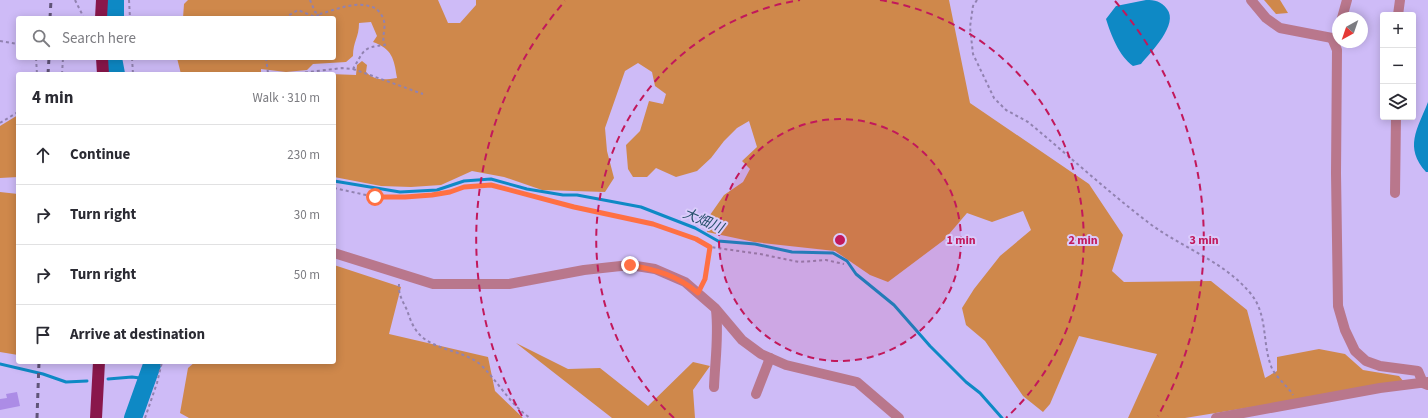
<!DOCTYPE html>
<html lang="en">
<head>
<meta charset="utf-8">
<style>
	body { margin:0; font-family:"Source Sans 3","Noto Sans JP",sans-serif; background:#f7f7f7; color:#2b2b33 }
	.controls { position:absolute; right:12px; top:12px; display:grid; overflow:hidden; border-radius:4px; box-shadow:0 2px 10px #0003 }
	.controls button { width:36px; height:36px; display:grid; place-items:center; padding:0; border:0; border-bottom:1px solid #e1e1e2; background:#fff; color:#2b2b33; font:20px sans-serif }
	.compass { position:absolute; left:1332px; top:12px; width:36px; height:36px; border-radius:50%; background:#fff; box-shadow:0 2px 10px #0003; rotate:220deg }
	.stop { position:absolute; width:12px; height:12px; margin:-9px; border:3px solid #ff7043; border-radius:50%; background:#fff }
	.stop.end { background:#ff7043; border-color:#fff; box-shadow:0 1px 4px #0008 }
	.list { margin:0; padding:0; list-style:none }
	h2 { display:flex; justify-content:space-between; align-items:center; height:52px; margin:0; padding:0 16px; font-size:17px }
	h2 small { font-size:13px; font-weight:400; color:#7c7c81 }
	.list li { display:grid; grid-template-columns:26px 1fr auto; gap:12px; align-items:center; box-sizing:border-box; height:60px; padding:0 16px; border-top:1px solid #e1e1e2 }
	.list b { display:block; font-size:15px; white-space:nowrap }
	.list em { font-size:13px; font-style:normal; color:#7c7c81 }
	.icon { flex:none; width:22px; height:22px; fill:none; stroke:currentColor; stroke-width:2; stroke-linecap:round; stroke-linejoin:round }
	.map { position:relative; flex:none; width:1428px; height:418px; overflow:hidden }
	.search { position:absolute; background:#fff; box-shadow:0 2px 10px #0003; left:16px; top:16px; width:320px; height:44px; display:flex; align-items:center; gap:10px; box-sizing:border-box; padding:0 14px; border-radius:4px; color:#7c7c81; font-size:15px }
	.panel { position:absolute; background:#fff; box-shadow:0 2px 10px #0003; left:16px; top:72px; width:320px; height:292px; border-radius:4px }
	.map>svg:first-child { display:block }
	.green { fill:#cf884b }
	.water { fill:#0e89c5 }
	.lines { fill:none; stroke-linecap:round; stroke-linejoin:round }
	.stream { stroke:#0e89c5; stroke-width:3 }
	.river { stroke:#0e89c5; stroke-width:18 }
	.building { fill:#ac8ce6 }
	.path { stroke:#9182b0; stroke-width:2; stroke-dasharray:3 3; stroke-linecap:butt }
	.minor { stroke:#b9778c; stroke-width:10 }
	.highway { stroke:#89174b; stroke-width:12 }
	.rail { stroke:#605478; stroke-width:3; stroke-dasharray:5 5; stroke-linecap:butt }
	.route { stroke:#ff7043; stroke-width:5 }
	.ring { fill:none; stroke:#c2185b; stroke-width:2; stroke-dasharray:7 5 }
	.labels { text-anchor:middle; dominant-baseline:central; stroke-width:4; stroke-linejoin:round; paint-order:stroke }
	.water-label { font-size:14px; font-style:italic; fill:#27506b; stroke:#dacbfb }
	.centre { fill:#c2185b; stroke:#dacbfb; stroke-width:2 }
	.ring-label { font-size:12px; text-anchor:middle; font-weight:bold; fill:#c2185b; stroke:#dacbfb; stroke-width:4; stroke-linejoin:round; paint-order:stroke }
</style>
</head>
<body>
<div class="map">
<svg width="1428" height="418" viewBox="0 0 1428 418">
	<rect width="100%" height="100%" fill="#cebbf7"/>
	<g class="green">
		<path d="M188 0H438L448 23H460L476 5V0H949L970 103 1089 184 1123 235 1112 271 1124 282 1211 281 1247 310 1265 378 1277 371V357L1319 349 1345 354 1363 370 1399 376 1404 382 1185 418H1128L1157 354 1079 336 1050 404 1043 412 1023 396 985 341 966 325 962 308 974 289 1000 256 1031 230 1023 211 992 222 967 213 944 240 888 282 870 275 835 251 754 242 707 232 710 215 724 195 743 182 750 169 742 161 757 147 749 121 737 128 724 141 711 158 697 171 676 177 656 168 647 177H633L628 169 626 145 640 131 649 101 663 104 666 94 655 86 652 72 638 63 625 71 605 128 607 151 614 178 605 192 542 190 504 177 472 171 441 185 411 187 381 186 334 177V74H330L356 75 357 65 362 61 367 65 366 72C375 81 384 80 397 78 394 58 392 49 373 42L377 36 371 22 359 23C359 38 353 41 353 56L346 62 313 64 307 70 286 72 261 69V74H181L177 58H334V18H183L184 4Z"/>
		<polygon points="1264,0 1280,0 1288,13 1276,14"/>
		<polygon points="18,115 18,177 0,178 0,126"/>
		<polygon points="0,192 18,194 18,355 0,352"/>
		<polygon points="334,265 401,287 389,334 488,357 495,391 523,418 189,418 180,413 188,368 195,362 334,362"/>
		<polygon points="516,343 568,369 600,368 648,406 693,362 710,366 693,390 695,418 612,418"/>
	</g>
	<g class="water">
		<path d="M1146 0C1155 0 1161 1 1167 9 1179 24 1151 52 1141 64L1133 66C1119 56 1111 35 1106 19L1116 6Z"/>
		<path d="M1428 102V172H1426C1404 147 1417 130 1428 102Z"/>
	</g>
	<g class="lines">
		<g class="stream">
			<polyline points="334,181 400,192 437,190 464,181 491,179 527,189 563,195 577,195 641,207 695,228 718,241 755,244 792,252 833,253 847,261 856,274 894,305 930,346 966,382 980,393 1002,418"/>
			<polyline points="0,364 43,374 66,382 87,381"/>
			<polyline points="108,379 132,377 148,379"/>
		</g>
		<g class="river">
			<polyline points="115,18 115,0"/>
			<polyline points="113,58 116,74"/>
			<polyline points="133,418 153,362"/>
		</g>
	</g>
	<polygon class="building" points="17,392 20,406 0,410 0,399 7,398 6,394"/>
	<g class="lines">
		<g class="path">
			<polyline points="75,0 84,18"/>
			<polyline points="129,0 130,18"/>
			<path d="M977 0 973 6 970 27 973 54 994 98 1006 110 1028 122C1068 155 1107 191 1149 223 1182 248 1224 261 1251 294 1268 315 1262 342 1271 366 1275 377 1287 385 1293 395"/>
			<polyline points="284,18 298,10 315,17 320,14"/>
			<polyline points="0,41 18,44"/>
			<polyline points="36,58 37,74"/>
			<polyline points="132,58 133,74"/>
			<polyline points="266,58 268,73 276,74"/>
			<polyline points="353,69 423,94"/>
			<polyline points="62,74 63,58"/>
			<path d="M293 74 342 68 353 69C364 51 362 47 385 45 381 38 386 29 384 21 383 16 379 11 375 8 357 0 338 9 320 14L315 12 310 0"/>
			<polyline points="0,123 18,112"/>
			<polyline points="334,188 375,197 405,197 450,192 464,187 491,185 574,207 653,224 696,239 710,247 760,254 799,262 826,260 844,264"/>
			<path d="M399 284C398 294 403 302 407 310 409 316 411 322 414 327 428 352 463 348 482 366 499 383 510 404 530 418"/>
			<polyline points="703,285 710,247"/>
			<polyline points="145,418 157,383 162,362"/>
		</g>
		<g class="minor">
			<polyline points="1251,0 1266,18 1280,28 1332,38"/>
			<polyline points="1398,15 1400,0"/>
			<polyline points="1342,18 1347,0"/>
			<polyline points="1332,38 1337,50 1336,173 1338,306 1345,330 1355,351 1366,361 1380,366 1418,371 1423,383 1428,385"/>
			<polyline points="1395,193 1396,117"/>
			<polyline points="334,253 433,284 509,284 584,270 630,265 655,269 685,282 715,308 742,340 761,354 786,365 857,382 899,418"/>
			<path d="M714 387C715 361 719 336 716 310"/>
			<polyline points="756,394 770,358"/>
			<polyline points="1216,418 1380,388 1428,382"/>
		</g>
		<g class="highway">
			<polyline points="101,18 102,0"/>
			<polyline points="102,58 103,74"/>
			<polyline points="96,418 99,362"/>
		</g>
		<g class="rail">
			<polyline points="50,18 51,0"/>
			<polyline points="48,74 49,58"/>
			<polyline points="37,418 39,362"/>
		</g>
	</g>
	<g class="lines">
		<path class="route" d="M375 197H405L432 195 450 192 464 187 491 185 574 207 653 224 696 239 710 247 705 279 698 293C677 275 656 270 630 265"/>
	</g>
	<circle cx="840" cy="240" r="121" fill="#c2185b" fill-opacity=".12"/>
	<g class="ring">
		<circle cx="840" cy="240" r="121"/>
		<path d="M674 418A243 243 0 0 1 800 0M880 0A243 243 0 0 1 1006 418"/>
		<path d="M522 416A364 364 0 0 1 565 1M1115 1A364 364 0 0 1 1158 416"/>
	</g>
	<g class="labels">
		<g class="water-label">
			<text transform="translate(703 221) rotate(23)">大畑川</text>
		</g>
	</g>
	<circle cx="840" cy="240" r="6" class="centre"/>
	<g class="ring-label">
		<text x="961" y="244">1 min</text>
		<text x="1083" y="244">2 min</text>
		<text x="1204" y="244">3 min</text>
	</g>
</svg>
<div class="controls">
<button>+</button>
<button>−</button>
<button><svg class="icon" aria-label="layers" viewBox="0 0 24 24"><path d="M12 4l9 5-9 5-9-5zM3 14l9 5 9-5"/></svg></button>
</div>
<svg class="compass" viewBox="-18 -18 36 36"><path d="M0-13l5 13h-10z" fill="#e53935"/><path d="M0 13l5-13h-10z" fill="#7c7c81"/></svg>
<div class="stop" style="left:375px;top:197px"></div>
<div class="stop end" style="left:630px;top:265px"></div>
<div class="search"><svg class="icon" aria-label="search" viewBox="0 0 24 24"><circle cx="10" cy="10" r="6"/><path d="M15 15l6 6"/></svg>Search here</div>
<section class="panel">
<h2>4 min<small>Walk · 310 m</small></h2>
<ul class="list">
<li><svg class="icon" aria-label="ahead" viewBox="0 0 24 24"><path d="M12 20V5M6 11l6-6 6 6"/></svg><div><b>Continue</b></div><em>230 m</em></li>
<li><svg class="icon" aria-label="right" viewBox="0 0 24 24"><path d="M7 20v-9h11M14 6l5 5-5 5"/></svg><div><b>Turn right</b></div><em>30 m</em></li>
<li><svg class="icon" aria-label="right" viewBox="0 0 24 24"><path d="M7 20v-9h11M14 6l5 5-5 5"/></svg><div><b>Turn right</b></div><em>50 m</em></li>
<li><svg class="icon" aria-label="arrive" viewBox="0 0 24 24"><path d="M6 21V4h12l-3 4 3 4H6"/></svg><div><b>Arrive at destination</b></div></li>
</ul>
</section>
</div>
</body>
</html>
